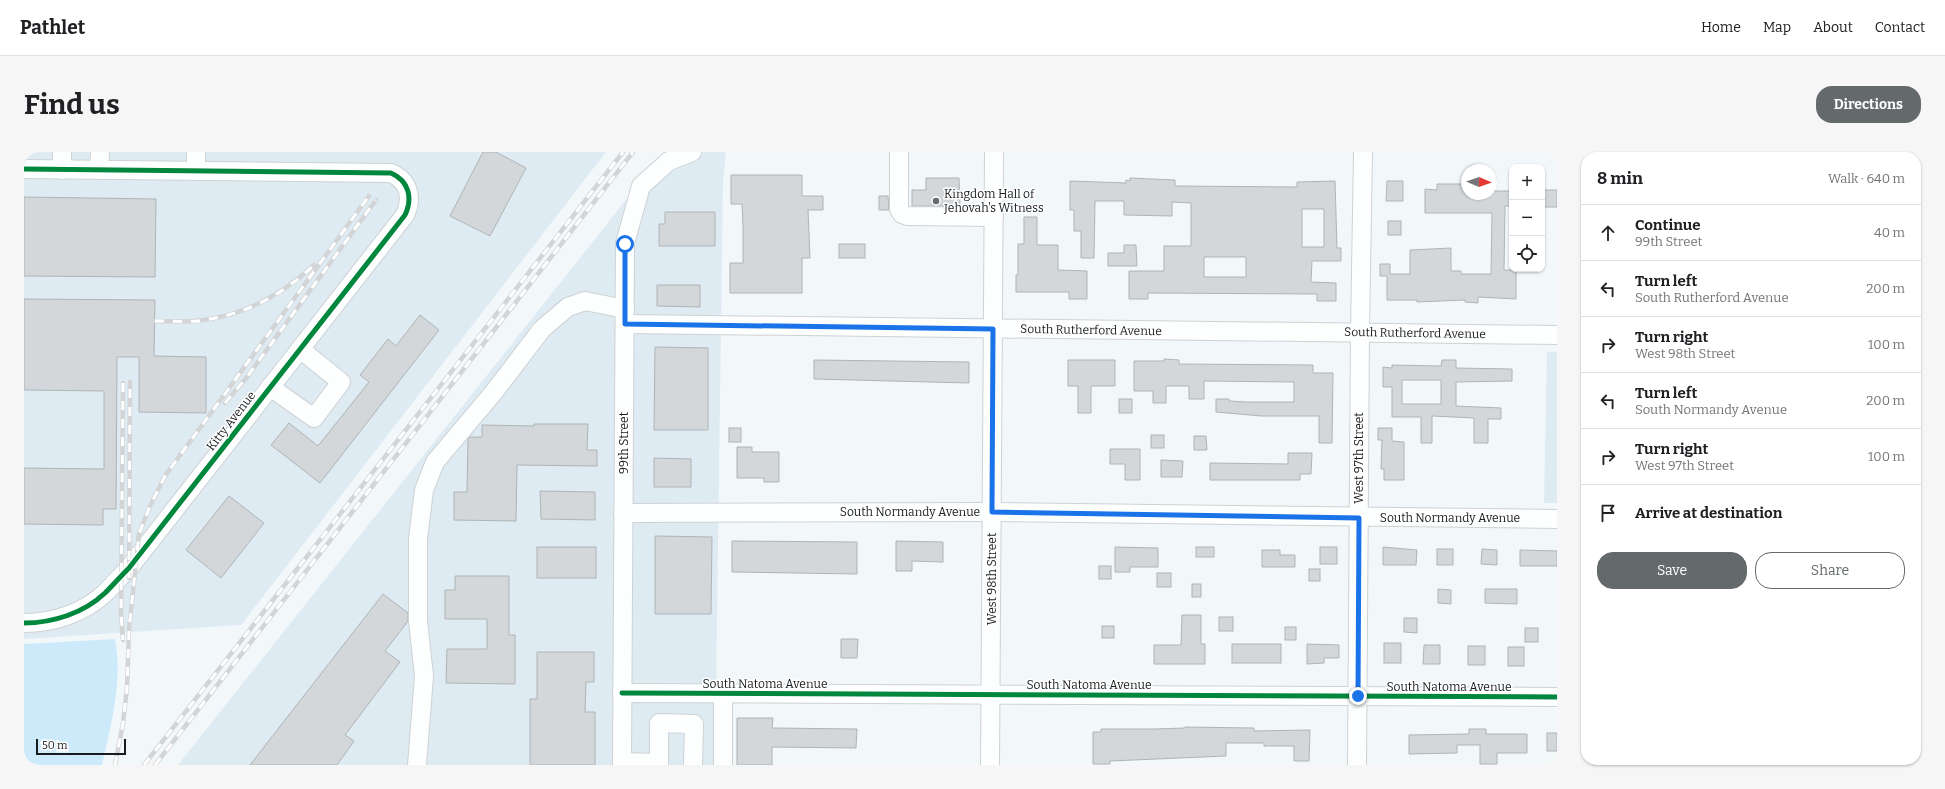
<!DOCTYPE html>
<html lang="en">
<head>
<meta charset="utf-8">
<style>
	body { margin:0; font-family:Bitter,serif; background:#f6f6f6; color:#202124 }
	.controls { position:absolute; right:12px; top:12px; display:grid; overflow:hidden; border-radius:8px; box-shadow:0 1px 3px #0004 }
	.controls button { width:36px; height:36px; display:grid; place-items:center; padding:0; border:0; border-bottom:1px solid #e0e0e0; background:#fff; color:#202124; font:20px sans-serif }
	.compass { position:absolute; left:1437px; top:12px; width:36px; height:36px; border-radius:50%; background:#fff; box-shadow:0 1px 3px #0004; rotate:92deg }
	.scale { position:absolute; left:12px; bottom:10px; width:90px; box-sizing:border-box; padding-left:4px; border:2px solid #181c1f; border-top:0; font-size:11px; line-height:14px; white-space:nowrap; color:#181c1f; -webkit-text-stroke:3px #fff; paint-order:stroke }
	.stop { position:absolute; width:12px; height:12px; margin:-9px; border:3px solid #1a73e8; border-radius:50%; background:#fff }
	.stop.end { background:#1a73e8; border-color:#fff; box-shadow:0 1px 4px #0008 }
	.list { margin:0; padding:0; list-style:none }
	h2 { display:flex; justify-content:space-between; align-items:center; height:52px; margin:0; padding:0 16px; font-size:17px }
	h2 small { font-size:13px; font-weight:400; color:#757577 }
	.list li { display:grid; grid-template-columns:26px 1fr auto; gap:12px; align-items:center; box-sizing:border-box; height:56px; padding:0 16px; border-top:1px solid #e0e0e0 }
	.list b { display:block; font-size:15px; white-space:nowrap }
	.list p { margin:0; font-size:13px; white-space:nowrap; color:#757577 }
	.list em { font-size:13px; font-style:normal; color:#757577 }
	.actions { display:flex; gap:8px; padding:12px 16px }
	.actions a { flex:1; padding:9px 0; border:1px solid #64696c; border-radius:16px; text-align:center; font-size:14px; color:#64696c }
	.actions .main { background:#64696c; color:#fff }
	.icon { flex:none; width:22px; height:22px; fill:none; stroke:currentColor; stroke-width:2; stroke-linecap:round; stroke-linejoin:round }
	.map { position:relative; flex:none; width:1533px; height:613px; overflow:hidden; border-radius:16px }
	header { display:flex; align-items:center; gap:24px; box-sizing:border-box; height:56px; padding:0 20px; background:#fff; border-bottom:1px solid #e0e0e0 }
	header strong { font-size:19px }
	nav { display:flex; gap:22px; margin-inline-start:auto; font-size:14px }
	.intro { display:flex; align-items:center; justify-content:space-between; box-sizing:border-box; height:96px; padding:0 24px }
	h1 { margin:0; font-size:28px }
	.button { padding:10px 18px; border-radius:16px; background:#64696c; color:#fff; font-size:14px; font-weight:700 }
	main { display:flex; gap:24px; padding:0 24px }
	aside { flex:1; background:#fff; border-radius:16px; box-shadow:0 1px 3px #0004 }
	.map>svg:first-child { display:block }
	.built { fill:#deebf3 }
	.green { fill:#cdeafb }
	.building { fill:#d3d7da; stroke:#afb4b6; fill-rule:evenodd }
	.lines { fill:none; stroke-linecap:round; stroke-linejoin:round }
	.minor-casing { stroke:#ced2d5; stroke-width:20 }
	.minor { stroke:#fdfefe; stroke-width:18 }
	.rail-casing { stroke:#d3d4d5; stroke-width:4.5 }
	.rail { stroke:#fff; stroke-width:3; stroke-dasharray:9; stroke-linecap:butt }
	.cycleway-casing { stroke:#fff; stroke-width:8 }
	.cycleway { stroke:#00873e; stroke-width:5 }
	.route { stroke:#1a73e8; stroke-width:5 }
	.poi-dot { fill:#64696c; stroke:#fff; stroke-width:1.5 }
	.labels { text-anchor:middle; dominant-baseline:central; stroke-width:3; stroke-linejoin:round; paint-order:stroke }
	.poi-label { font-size:12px; fill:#181c1f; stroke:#fff; text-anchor:start }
	.street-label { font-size:12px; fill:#181c1f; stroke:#fff }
</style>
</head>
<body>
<header>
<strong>Pathlet</strong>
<nav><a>Home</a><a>Map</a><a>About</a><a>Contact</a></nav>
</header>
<div class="intro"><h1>Find us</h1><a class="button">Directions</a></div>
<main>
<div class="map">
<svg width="1533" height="613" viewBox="0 0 1533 613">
	<rect width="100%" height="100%" fill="#f2f7fa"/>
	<g class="built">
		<polygon points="0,0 582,0 217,473 0,487"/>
		<polygon points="640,0 702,0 699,28 691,613 154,613"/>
		<polygon points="1523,200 1533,200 1533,351 1520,351"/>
	</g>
	<path class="green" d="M91 487C99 528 87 573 78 613H0V492Z"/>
	<g class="building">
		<polygon points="459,0 472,0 502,16 466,84 426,64"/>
		<polygon points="707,23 778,23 778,44 799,44 799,58 784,58 786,106 778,106 778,141 706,141 706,111 719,111 719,74 718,52 707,52"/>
		<polygon points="902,26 935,26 936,54 888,54 888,38 902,38"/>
		<path d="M1106 26 1151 28V34L1273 35V30L1311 29 1313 96H1317V109H1288L1287 130 1312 131V149H1293V142L1124 141V147H1105V119H1140V94H1167V51L1148 50V64L1100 63V49H1071L1070 106H1057V79H1050V58H1046V29L1102 31V28L1106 29ZM1278 57H1300V95H1278ZM1180 105H1222V125H1180Z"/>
		<polygon points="1363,29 1379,29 1379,49 1362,49"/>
		<polygon points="1413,32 1443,32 1443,42 1467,42 1467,39 1488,39 1488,54 1481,54 1480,118 1492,118 1492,147 1454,145 1454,151 1441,150 1441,148 1393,150 1393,148 1363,148 1363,124 1356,124 1356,112 1366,112 1366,122 1386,122 1386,98 1427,96 1427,119 1437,119 1437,122 1467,122 1468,61 1401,61 1401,37 1413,38"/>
		<rect x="1518" y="38" width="15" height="17"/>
		<polygon points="855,44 864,44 865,58 855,58"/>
		<polygon points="0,45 132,47 131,125 0,124"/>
		<polygon points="641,60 691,60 691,94 635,94 635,72 641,72"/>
		<polygon points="1000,65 1013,65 1013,93 1034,93 1034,118 1063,119 1063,147 1045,147 1045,140 992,140 992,123 994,123 994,92 1000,92"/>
		<rect x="1364" y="69" width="13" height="14"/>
		<rect x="815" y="92" width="26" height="14"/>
		<polygon points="1100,93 1112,93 1113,114 1084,114 1084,101 1100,101"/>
		<polygon points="633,133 676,133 676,155 633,154"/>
		<polygon points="0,147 131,148 130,204 182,205 182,261 115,260 115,205 93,205 92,357 79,357 79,373 0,372 0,316 80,317 80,239 0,238"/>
		<polygon points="396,163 415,178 296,331 247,293 265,271 294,294 345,230 336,223 364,187 372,194"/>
		<polygon points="631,195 684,196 684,278 630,278"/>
		<polygon points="1140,207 1155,208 1155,212 1289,213 1289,221 1309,221 1308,291 1295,291 1295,264 1237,264 1192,260 1192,247 1205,247 1205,249 1222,250 1270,250 1270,230 1180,229 1180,247 1165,247 1165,234 1142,234 1142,251 1129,251 1129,239 1110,239 1110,209 1140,209"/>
		<polygon points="790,208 945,210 945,231 790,227"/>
		<polygon points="1044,208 1091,208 1091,234 1067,234 1067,261 1054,261 1054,234 1044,234"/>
		<path d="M1418 208H1432V216L1488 217V229L1432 230V254L1477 256V267H1464V291H1450V266L1408 264V291H1397V265H1368V235H1359V215L1368 216V213L1417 214ZM1378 228H1417V252H1378Z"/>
		<rect x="1095" y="247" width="13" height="14"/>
		<polygon points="510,272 564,272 563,298 573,298 573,314 493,313 492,369 430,368 430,340 443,340 444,288 446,285 458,285 458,273 510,274"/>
		<rect x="705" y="276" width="12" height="14"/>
		<polygon points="1354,276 1368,276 1368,289 1380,290 1380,328 1360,328 1360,317 1357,317 1358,288 1354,288"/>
		<rect x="1127" y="283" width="13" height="13"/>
		<polygon points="1170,284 1182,284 1183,298 1170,298"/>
		<polygon points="713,295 728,295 728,300 755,300 755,330 740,330 740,326 713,326"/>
		<polygon points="1086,297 1116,297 1116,328 1101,328 1101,312 1086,312"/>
		<polygon points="1264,301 1288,301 1287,322 1276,322 1276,328 1186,328 1186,311 1264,312"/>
		<polygon points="630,306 667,307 667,335 630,335"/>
		<polygon points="1137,308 1159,309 1158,325 1137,325"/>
		<polygon points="516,339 571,340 571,368 517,367"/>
		<polygon points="205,344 240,371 197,426 162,398"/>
		<polygon points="631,384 688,385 687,462 631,462"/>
		<polygon points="708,389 833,390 833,422 708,420"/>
		<polygon points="872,389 919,390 919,410 888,409 888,419 872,419"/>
		<rect x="513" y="395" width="59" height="31"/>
		<polygon points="1091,395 1134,396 1134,415 1106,415 1106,420 1091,420"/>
		<rect x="1172" y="395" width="18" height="10"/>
		<rect x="1296" y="395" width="17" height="17"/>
		<polygon points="1359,395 1393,398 1392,413 1359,413"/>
		<rect x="1413" y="397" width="16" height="16"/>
		<polygon points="1458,397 1473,398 1473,413 1457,412"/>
		<polygon points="1238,398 1256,398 1256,403 1271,403 1271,415 1238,415"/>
		<polygon points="1496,398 1533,399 1533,414 1496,414"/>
		<rect x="1075" y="414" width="12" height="13"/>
		<rect x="1285" y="417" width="11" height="12"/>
		<rect x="1133" y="421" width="14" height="14"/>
		<polygon points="431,424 485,424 485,483 491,483 491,532 422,531 423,497 463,497 463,467 421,467 421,438 431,438"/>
		<rect x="1168" y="432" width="9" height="13"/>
		<polygon points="1414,437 1427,438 1427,452 1414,451"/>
		<polygon points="1461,437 1493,437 1493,452 1461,451"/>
		<polygon points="359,442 384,461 384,469 361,499 376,510 321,583 330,589 313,613 226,613"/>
		<polygon points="1158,463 1177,463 1177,492 1181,492 1181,512 1130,512 1130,493 1157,493"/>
		<rect x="1195" y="465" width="14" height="14"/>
		<polygon points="1380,466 1393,466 1393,481 1380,480"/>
		<rect x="1078" y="474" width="12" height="12"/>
		<rect x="1261" y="475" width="11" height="13"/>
		<rect x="1501" y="476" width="13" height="14"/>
		<polygon points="817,487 834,487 833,506 817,506"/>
		<rect x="1360" y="491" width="17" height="20"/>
		<rect x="1208" y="492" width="49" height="19"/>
		<polygon points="1283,492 1315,493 1315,506 1300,506 1300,511 1283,512"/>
		<polygon points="1400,493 1416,493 1416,512 1399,512"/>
		<rect x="1444" y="494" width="17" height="19"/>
		<rect x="1484" y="495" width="16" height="19"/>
		<polygon points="513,500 570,500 570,530 562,530 561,560 571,560 571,613 506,613 506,547 513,547"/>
		<polygon points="713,566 749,566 748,576 833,577 832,596 748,595 748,613 713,613"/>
		<polygon points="1161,575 1230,576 1230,579 1286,578 1285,609 1270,609 1270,594 1240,594 1240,591 1202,591 1202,604 1086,609 1086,612 1069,612 1069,580 1077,580 1077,577 1130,577 1161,576"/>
		<polygon points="1445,577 1462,577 1462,582 1503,582 1503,601 1473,601 1473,612 1456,612 1456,593 1433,593 1433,601 1385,602 1385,583 1445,582"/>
		<rect x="1523" y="581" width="10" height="18"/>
	</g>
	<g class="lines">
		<defs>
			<g id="minor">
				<polyline points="875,0 875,57 878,62 883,64 970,65"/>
				<path d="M0 17 367 21C385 29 389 46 381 63L105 416C97 424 89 433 81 441 60 461 29 471 0 471"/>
				<polyline points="38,18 38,0"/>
				<polyline points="75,18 76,0"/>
				<polyline points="172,19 172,0"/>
				<polyline points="601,172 1533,183"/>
				<polyline points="246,235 290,266 317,230 276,197"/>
				<polyline points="599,361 968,360 1533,367"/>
				<polyline points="598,541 1533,545"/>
				<polyline points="598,610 635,611 635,571 670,572 669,613"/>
				<polyline points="393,613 400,524 394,469 394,387 400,338 411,310 470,240 518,177 544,155 561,149 601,157"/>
				<polyline points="598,613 601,91 617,34 645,9 668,0"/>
				<polyline points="699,613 699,542"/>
				<polyline points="966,613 970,0"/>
				<polyline points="1333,613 1336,180 1339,0"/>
			</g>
		</defs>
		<use href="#minor" class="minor-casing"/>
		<use href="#minor" class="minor"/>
		<defs>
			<g id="rail">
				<path d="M131 169C149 169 169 171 186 167 227 160 260 141 290 113"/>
				<polyline points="99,231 97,462 99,488"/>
				<polyline points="201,251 223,225 352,48"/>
				<polyline points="105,426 106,230"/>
				<polyline points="91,613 99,571 103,536 105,478 115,382 126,354 141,324 345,44"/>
				<polyline points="120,613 599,0"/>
				<polyline points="131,613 609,0"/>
			</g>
		</defs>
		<use href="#rail" class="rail-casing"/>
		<use href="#rail" class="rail"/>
		<defs>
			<g id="cycleway">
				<path d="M0 17 367 21C385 29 389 46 381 63L105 416C97 424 89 433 81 441 60 461 29 471 0 471"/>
				<polyline points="598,541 1533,545"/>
			</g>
		</defs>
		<use href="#cycleway" class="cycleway-casing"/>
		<use href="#cycleway" class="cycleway"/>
	</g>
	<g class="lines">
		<polyline class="route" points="601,92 601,172 969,177 968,360 1335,366 1334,544"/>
	</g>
	<circle class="poi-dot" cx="912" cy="49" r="4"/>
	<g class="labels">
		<g class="poi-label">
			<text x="920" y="42">Kingdom Hall of<tspan x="920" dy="14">Jehovah's Witness</tspan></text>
		</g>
		<g class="street-label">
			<text transform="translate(1067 178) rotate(1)">South Rutherford Avenue</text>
			<text transform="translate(1391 181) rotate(1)">South Rutherford Avenue</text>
			<text transform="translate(207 269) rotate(-52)">Kitty Avenue</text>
			<text transform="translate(600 291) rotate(-90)">99th Street</text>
			<text transform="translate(1335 306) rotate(-90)">West 97th Street</text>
			<text x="886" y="360">South Normandy Avenue</text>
			<text x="1426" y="366">South Normandy Avenue</text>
			<text transform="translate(968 427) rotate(-90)">West 98th Street</text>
			<text x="741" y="532">South Natoma Avenue</text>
			<text x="1065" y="533">South Natoma Avenue</text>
			<text x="1425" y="535">South Natoma Avenue</text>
		</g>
	</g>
</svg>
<div class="controls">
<button>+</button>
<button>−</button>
<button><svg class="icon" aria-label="locate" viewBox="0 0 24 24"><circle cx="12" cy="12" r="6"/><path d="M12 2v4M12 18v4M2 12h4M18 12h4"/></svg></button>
</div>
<svg class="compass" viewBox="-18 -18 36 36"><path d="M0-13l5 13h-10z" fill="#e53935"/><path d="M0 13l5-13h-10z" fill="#757577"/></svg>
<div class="scale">50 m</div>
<div class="stop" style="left:601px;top:92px"></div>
<div class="stop end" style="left:1334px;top:544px"></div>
</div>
<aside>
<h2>8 min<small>Walk · 640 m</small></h2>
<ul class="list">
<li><svg class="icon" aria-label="ahead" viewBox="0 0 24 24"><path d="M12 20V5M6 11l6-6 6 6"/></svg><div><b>Continue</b><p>99th Street</p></div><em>40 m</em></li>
<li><svg class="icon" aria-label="left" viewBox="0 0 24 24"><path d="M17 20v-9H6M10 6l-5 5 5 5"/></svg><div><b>Turn left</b><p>South Rutherford Avenue</p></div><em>200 m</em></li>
<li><svg class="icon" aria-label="right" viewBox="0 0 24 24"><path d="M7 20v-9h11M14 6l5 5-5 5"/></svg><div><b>Turn right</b><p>West 98th Street</p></div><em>100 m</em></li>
<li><svg class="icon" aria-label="left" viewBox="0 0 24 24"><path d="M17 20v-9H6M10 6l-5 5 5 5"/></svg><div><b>Turn left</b><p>South Normandy Avenue</p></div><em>200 m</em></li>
<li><svg class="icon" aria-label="right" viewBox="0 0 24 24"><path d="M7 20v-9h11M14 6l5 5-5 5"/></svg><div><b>Turn right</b><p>West 97th Street</p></div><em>100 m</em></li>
<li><svg class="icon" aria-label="arrive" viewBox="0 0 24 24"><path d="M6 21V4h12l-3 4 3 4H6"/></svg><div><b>Arrive at destination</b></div></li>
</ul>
<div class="actions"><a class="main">Save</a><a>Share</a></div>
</aside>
</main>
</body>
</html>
